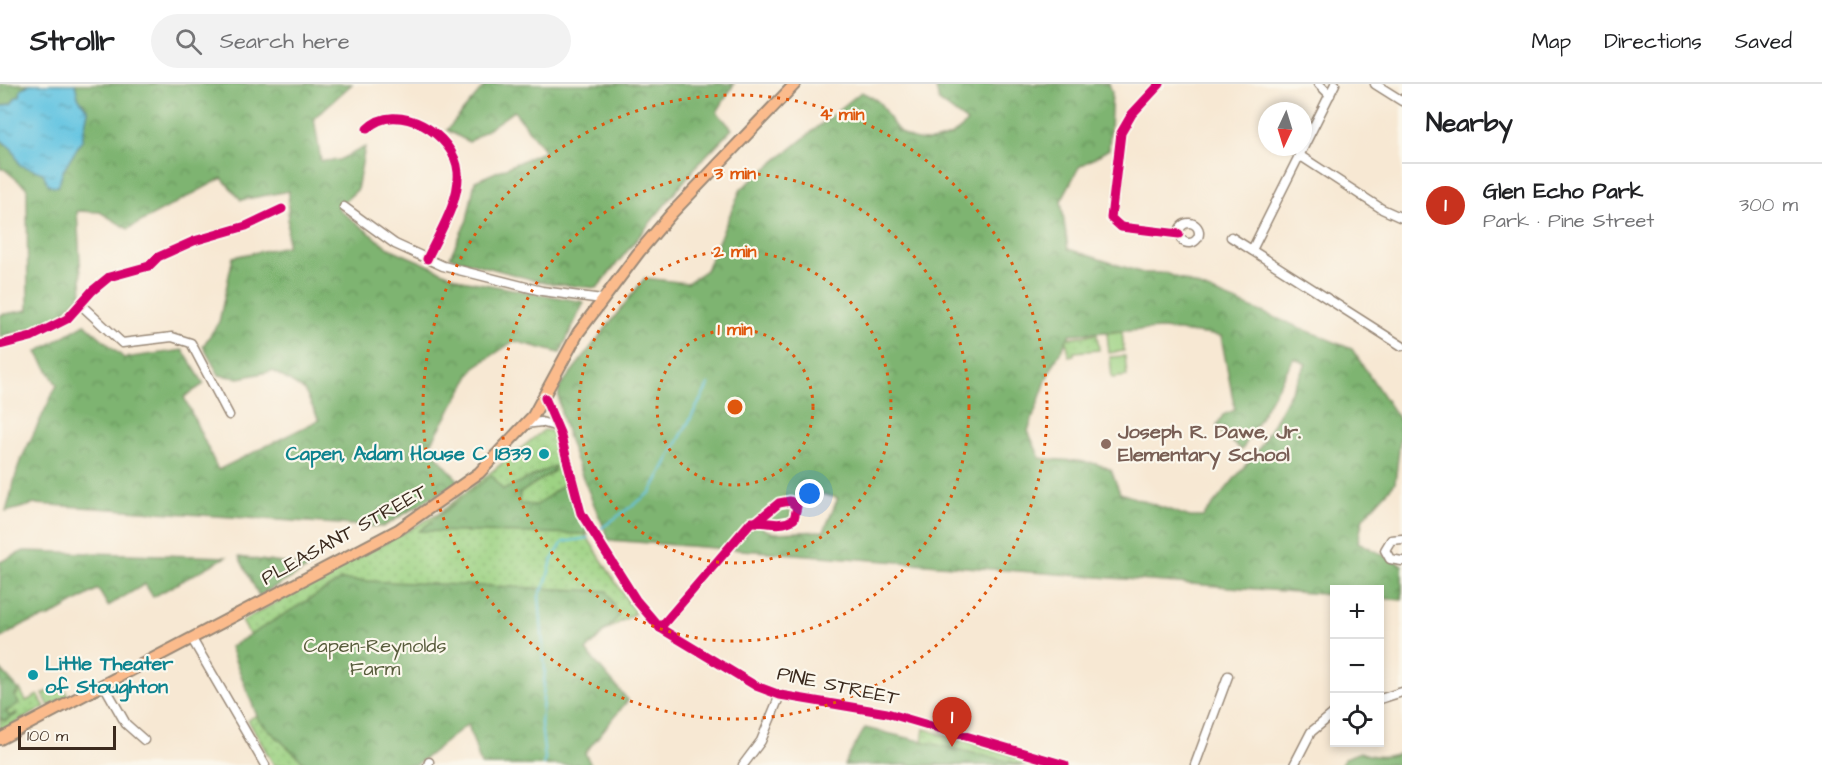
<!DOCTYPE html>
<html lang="en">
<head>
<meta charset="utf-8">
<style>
	body { margin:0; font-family:"Architects Daughter",sans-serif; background:#f2f2f2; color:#202124 }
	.controls { position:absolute; right:18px; bottom:18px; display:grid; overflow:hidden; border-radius:0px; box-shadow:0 3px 9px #0003 }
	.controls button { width:54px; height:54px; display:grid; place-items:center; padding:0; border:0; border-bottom:2px solid #e0e0e0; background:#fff; color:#202124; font:30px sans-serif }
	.compass { position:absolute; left:1258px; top:18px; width:54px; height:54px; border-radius:50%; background:#fff; box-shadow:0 3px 9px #0003; rotate:184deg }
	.scale { position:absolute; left:18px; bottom:15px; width:98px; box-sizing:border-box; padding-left:6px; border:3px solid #3b2a1e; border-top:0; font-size:16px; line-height:21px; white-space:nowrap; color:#3b2a1e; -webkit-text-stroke:4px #fbf7ec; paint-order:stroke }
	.you { position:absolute; left:810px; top:410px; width:21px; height:21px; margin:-15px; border:4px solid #fff; border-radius:50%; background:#1a73e8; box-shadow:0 0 0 9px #1a73e833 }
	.badge { display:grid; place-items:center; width:39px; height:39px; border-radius:50%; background:#c8321e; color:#fff; font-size:20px; font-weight:700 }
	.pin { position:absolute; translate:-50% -50px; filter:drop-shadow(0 2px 3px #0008) }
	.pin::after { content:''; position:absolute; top:32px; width:21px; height:18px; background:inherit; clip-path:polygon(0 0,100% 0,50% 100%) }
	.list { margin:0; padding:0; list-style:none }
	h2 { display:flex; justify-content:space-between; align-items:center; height:78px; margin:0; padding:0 24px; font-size:26px }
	h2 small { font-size:20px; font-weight:400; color:#757577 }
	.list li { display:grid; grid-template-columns:39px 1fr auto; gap:18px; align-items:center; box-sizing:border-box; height:84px; padding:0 24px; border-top:2px solid #e0e0e0 }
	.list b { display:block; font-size:22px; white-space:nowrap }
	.list p { margin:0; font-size:20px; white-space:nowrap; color:#757577 }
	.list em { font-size:20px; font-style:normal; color:#757577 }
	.icon { flex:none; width:33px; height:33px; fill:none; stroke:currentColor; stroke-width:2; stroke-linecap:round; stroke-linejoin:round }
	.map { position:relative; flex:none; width:1402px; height:681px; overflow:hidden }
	header { display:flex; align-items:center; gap:36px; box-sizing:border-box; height:84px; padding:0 30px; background:#fff; border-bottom:2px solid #e0e0e0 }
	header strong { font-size:28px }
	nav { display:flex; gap:33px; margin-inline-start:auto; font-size:21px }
	.search { width:420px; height:54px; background:#f2f2f2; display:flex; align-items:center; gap:15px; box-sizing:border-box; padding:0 21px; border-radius:33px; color:#757577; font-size:22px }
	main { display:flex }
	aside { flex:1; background:#fff }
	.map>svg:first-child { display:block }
	.grass { fill:url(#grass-dots); stroke:#6c7e50; stroke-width:1.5 }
	.forest { fill:url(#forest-crowns); stroke:#5c6f48; stroke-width:1.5; fill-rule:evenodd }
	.garden { fill:#9dd283; stroke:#6c7e50; stroke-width:1.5 }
	.water { fill:url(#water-ripples); stroke:#4f7780; stroke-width:1.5 }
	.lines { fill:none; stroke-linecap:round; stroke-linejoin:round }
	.stream { stroke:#63c4e1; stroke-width:2 }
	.minor-casing { stroke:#998978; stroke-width:11 }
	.major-casing { stroke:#998978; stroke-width:14 }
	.minor { stroke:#fff; stroke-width:8 }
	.major { stroke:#fbbb8c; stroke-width:10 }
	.cycleway-casing { stroke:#fbf7ec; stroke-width:13 }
	.cycleway { stroke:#d6006c; stroke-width:9 }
	.ring { fill:none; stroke:#df570d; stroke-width:3; stroke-dasharray:3 6 }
	.education-dot { fill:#8d6e63; stroke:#fbf7ec; stroke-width:2 }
	.culture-dot { fill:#0f9aa8; stroke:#fbf7ec; stroke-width:2 }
	.labels { text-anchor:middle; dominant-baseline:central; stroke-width:4.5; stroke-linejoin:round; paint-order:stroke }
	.education-label { font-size:20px; font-weight:bold; fill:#785e54; stroke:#fbf7ec; text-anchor:start }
	.culture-label { font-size:20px; font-weight:bold; fill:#0d838f; stroke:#fbf7ec; text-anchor:end }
	.street-label { font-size:20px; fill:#3b2a1e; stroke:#fbf7ec }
	.park-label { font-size:20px; fill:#585c3c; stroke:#fbf7ec }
	.centre { fill:#df570d; stroke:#fbf7ec; stroke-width:3 }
	.ring-label { font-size:18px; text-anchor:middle; font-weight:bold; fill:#df570d; stroke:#fbf7ec; stroke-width:4.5; stroke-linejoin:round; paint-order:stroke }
</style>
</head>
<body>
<header>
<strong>Strollr</strong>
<div class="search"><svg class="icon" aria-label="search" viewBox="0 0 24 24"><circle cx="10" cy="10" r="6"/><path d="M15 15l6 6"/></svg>Search here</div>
<nav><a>Map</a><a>Directions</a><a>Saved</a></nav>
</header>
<main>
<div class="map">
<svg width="1402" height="681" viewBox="0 0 1402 681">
	<defs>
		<pattern id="grass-dots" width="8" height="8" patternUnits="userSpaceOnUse" patternTransform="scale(1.5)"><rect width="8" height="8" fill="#9dd283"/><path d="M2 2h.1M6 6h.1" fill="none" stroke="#88b471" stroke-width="1.8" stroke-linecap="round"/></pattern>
		<pattern id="forest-crowns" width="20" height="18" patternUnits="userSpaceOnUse" patternTransform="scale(1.5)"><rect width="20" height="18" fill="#7eb471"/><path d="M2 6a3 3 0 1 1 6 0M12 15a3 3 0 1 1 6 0" fill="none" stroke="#68935c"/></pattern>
		<pattern id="water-ripples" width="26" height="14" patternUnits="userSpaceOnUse" patternTransform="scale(1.5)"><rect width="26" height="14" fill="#63c4e1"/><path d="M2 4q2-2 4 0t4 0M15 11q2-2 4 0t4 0" fill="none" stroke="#539fb6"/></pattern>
	</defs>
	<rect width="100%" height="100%" fill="#fbf7ec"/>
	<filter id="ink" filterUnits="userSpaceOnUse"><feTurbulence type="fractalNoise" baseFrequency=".0167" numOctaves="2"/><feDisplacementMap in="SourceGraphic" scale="12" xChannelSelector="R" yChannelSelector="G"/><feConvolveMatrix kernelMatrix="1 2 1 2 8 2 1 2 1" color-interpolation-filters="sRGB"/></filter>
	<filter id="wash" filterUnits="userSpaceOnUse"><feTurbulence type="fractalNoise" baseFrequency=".008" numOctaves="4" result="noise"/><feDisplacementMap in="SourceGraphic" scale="24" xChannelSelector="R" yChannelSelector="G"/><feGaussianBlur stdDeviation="1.35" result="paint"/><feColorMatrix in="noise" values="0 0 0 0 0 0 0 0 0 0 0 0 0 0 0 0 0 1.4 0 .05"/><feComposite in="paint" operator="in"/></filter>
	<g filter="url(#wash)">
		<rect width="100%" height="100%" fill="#f7e8d3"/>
		<g class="grass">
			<polygon points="1097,250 1099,266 1074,268 1074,271 1069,272 1066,254"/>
			<polygon points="544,346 551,347 576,435 635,529 382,681 274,681 248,636 285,615 242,537 438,430"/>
			<polygon points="62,600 68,612 49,622 43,610"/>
			<polygon points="20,605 26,617 38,611 45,623 0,647 0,634 1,636 9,632 6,629"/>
			<polygon points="924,645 1043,681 918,681"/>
		</g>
		<g class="forest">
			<polygon points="0,0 30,0 21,5 20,12 16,13 12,19 0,23"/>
			<polygon points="75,0 352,0 314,34 321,77 339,76 365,63 357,106 337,124 389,164 462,196 584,218 560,269 514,257 475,283 429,363 459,397 383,443 35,420 6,428 19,380 57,301 37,268 85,240 124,274 183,266 204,300 184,313 218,386 319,336 304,306 273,287 239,294 219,291 203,262 219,238 233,173 287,162 289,107 241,116 222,94 128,145 100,128 77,127 82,210 53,238 0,253 0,231 28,226 27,104 4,85 0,85 0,55 12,65 20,81 43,89 58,102 63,87 82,56 88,27 78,13"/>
			<polygon points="486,0 734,0 717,28 732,45 698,80 597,204 545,199 450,173 467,136 475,97 545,67 514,27 469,58 447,46"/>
			<path d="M935 0H1109L1112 8 1109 65 1079 83 1061 117 1068 165 1143 189H1166L1352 265 1402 340 1395 399 1363 434 1358 458 1402 481V516L1380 514V506H1334V511L609 456C596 423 554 335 559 304L645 194 687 199 706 186 741 105 861 8C889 20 879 24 896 44 914 65 952 59 967 38L939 17ZM1162 245 1221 252 1235 326 1223 331 1217 341 1218 346 1242 366 1294 274 1306 280 1259 365 1203 433H1190L1120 409 1111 386C1090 374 1064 378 1040 374L1028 347 1048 291 1070 250ZM800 405 838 414 824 447 774 449 763 445 764 440 791 434 790 422Z"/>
			<polygon points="555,382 554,387 520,409 519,420 537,421 566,399 588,450 419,447 492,391 503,406"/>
			<polygon points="24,467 226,473 153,513 145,500 108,522 98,505 51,532 22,541 0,555 0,478"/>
			<polygon points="239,473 303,482 312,482 259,512"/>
			<polygon points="341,496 607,507 619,532 586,567 628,616 585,669 591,681 481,681 468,640 416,681 307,681 259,637 230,563"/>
			<polygon points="0,585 19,606 14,612 19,619 6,628 9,632 17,629 16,631 5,637 0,634"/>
			<polygon points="865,644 1024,681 844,681"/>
			<path d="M1360 668C1375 674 1387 674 1402 668V681H1341L1345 674Z"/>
		</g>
		<g class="garden">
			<polygon points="1122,247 1124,267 1109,269 1107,249"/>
			<polygon points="1125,272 1127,292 1112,294 1110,273"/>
		</g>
		<polygon class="water" points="30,0 75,0 78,13 88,27 82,56 63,87 58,102 54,103 48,100 43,89 20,81 12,65 0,55 0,23 12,19 16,13 20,12 21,5"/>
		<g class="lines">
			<g class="stream">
				<polyline points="599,446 651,408 709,300"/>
				<polyline points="543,681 545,675 541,640 545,586 539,512 546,498 552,476 563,458 588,454"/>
			</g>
		</g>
	</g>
	<g filter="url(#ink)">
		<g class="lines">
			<defs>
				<g id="minor">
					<polyline points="1160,0 1132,30 1121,49 1111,134 1121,143 1179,150"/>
					<polyline points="1319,0 1330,11"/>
					<polyline points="1375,0 1402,17"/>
					<path d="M367 45C396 15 455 50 458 88 460 117 439 149 427 175"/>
					<polyline points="1299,71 1382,125 1402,134"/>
					<polyline points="344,123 395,160 443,182 542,207 602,215"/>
					<circle cx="1189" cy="149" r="10"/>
					<polyline points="1231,153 1402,262"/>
					<polyline points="1252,166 1335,0"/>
					<polyline points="81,221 122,259 172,253 191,259 229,331"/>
					<polyline points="0,261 31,253 67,235 92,207 109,193 149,182 158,173 194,157 246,142 282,125"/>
					<polyline points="545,314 560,349 581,429 636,516 660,544 756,602 780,611 887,629 1065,681"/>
					<polyline points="526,340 541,338 558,343"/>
					<polyline points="1402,455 1391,456 1385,466 1390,475 1402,477"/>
					<path d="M660 544 751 438C766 437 780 444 794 435L797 423 790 417 779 419 756 438"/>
					<polyline points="192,555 265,681"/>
					<polyline points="104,601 126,640 144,656"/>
					<polyline points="1380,615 1402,608"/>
					<polyline points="428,681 429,678"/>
					<polyline points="743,681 761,657 780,611"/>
					<polyline points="1195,681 1228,592"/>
					<polyline points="1294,681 1311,648 1334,629"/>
				</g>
				<polyline id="major" points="0,655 398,446 479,389 533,332 578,249 639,168 672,129 795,0"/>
			</defs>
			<use href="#minor" class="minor-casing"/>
			<use href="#major" class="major-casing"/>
			<use href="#minor" class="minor"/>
			<use href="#major" class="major"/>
			<defs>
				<g id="cycleway">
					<polyline points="1160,0 1132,30 1121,49 1111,134 1121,143 1179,150"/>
					<path d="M367 45C396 15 455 50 458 88 460 117 439 149 427 175"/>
					<polyline points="0,261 31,253 67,235 92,207 109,193 149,182 158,173 194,157 246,142 282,125"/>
					<polyline points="545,314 560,349 581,429 636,516 660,544 756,602 780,611 887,629 1065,681"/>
					<path d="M660 544 751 438C766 437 780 444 794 435L797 423 790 417 779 419 756 438"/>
				</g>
			</defs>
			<use href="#cycleway" class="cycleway-casing"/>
			<use href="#cycleway" class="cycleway"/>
		</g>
	</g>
	<g class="ring">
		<circle cx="735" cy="323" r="78"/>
		<circle cx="735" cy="323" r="156"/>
		<circle cx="735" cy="323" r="234"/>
		<circle cx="735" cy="323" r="312"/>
	</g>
	<circle class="education-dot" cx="1106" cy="360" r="6"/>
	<g class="culture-dot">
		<circle cx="544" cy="370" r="6"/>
		<circle cx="33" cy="591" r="6"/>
	</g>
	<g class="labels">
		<g class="education-label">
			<text x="1118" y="348">Joseph R. Dawe, Jr.<tspan x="1118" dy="23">Elementary School</tspan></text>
		</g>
		<g class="culture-label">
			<text x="532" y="370">Capen, Adam House C 1839</text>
			<text x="45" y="580" text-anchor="start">Little Theater<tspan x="45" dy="23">of Stoughton</tspan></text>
		</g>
		<g class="street-label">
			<text transform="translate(344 451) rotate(-29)">PLEASANT STREET</text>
			<text transform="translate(838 602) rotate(12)">PINE STREET</text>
		</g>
		<g class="park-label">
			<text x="375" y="562">Capen-Reynolds<tspan x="375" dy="23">Farm</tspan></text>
		</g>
	</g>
	<circle cx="735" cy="323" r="9" class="centre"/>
	<g class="ring-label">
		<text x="842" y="36">4 min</text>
		<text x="735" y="95">3 min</text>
		<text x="735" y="173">2 min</text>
		<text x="735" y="251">1 min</text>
	</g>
</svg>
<div class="controls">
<button>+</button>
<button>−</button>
<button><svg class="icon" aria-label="locate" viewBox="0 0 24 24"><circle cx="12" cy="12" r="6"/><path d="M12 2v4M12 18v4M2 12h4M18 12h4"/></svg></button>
</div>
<svg class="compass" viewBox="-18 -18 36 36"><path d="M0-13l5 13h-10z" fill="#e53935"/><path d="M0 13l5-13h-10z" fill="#757577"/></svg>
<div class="scale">100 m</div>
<div class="you"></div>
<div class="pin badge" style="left:952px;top:663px">1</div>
</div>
<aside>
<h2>Nearby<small></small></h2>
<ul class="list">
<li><span class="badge">1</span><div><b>Glen Echo Park</b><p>Park · Pine Street</p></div><em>300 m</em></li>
</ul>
</aside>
</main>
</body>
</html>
